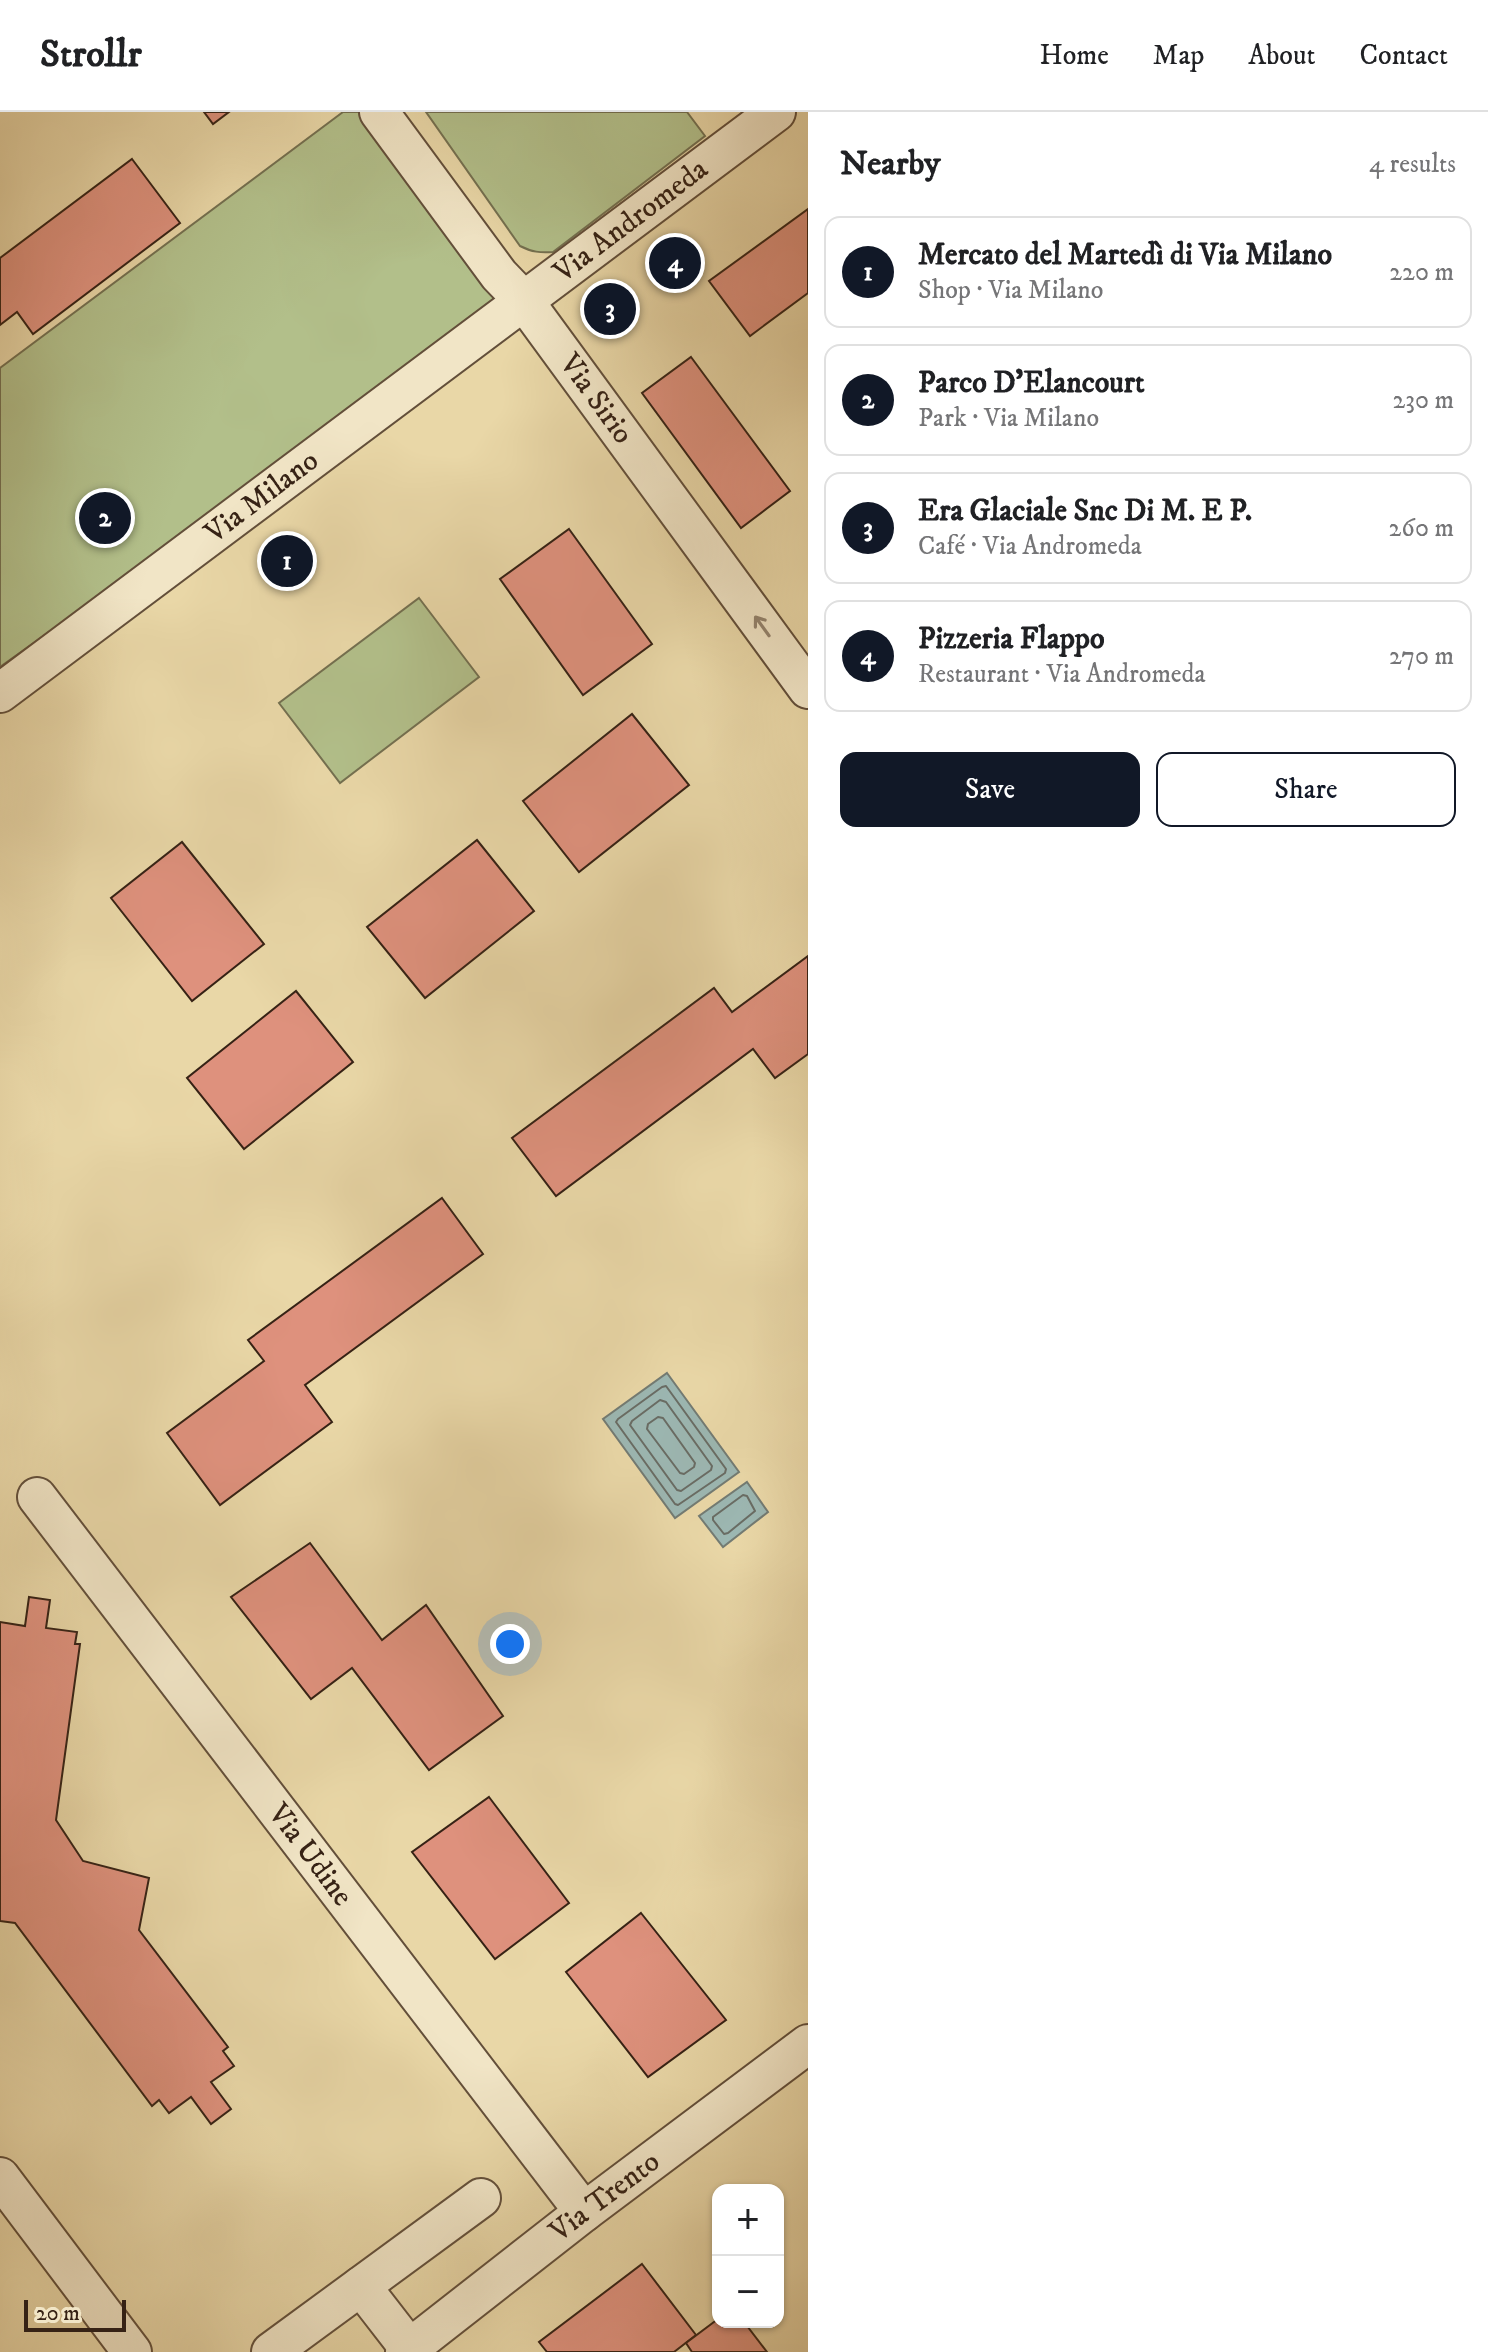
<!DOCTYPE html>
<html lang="en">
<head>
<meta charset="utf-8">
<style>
	body { margin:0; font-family:"IM FELL DW Pica",serif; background:#f2f2f2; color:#202124 }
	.controls { position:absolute; right:24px; bottom:24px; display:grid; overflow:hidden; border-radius:16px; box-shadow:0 2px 6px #0004 }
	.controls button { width:72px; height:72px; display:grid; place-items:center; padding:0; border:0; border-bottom:2px solid #e0e0e0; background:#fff; color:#202124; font:40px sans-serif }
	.scale { position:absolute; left:24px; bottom:20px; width:102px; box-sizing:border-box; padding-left:8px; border:4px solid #362215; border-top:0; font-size:22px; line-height:28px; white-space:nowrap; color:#362215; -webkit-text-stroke:6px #f1e5c6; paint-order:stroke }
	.you { position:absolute; left:510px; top:1532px; width:28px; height:28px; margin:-20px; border:6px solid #fff; border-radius:50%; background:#1a73e8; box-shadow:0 0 0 12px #1a73e833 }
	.badge { display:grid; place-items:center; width:52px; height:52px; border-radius:50%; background:#111827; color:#fff; font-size:26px; font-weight:700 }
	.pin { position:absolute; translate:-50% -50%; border:4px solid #fff; box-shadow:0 2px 8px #0006 }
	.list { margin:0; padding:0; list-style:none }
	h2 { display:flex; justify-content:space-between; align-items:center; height:104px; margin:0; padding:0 32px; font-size:34px }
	h2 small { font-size:26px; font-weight:400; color:#757577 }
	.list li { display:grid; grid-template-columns:52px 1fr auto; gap:24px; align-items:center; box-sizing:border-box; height:112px; margin:0 16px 16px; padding:0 16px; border:2px solid #e0e0e0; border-radius:16px }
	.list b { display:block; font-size:30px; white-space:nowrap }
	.list p { margin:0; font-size:26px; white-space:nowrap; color:#757577 }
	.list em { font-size:26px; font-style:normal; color:#757577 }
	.actions { display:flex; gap:16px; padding:24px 32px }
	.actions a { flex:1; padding:18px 0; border:2px solid #111827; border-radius:16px; text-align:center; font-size:28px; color:#111827 }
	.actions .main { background:#111827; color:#fff }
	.map { position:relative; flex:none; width:808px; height:2240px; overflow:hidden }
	header { display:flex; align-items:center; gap:48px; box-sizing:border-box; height:112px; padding:0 40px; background:#fff; border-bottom:2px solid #e0e0e0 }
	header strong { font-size:38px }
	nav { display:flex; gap:44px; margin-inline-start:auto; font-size:28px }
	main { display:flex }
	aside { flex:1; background:#fff }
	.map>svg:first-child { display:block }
	.green { fill:#b2bf8a; stroke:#747050; stroke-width:2 }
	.water { fill:#9cb7b2; stroke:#737b73; stroke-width:2 }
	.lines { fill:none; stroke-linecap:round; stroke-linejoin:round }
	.shore { stroke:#696c64; stroke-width:2 }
	.building { fill:#de917d; stroke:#362215; stroke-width:2 }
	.minor-casing { stroke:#634f3a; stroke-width:42 }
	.minor { stroke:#f1e5c6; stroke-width:38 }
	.oneway { stroke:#94846e }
	.labels { text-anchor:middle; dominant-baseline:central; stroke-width:7; stroke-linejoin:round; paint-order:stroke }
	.street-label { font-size:30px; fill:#362215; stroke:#f1e5c6 }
</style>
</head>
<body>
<header>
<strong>Strollr</strong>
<nav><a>Home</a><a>Map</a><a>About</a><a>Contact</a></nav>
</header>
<main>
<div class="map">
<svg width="808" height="2240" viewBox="0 0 808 2240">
	<rect width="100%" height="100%" fill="#e9d7a7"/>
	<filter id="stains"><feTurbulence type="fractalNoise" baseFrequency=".0025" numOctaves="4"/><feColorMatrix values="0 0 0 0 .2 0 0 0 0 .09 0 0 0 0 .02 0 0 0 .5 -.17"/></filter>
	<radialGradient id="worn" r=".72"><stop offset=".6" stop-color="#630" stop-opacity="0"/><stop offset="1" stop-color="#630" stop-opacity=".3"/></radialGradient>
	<g class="green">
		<polygon points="343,0 362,0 511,192 0,555 0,256"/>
		<path d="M426 0H687L705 24 553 140C540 141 532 140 520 134Z"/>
		<polygon points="419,486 479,565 340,671 279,591"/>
	</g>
	<g class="water">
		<polygon points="667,1261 739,1360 675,1406 603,1307"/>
		<polygon points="747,1370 768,1400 723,1435 699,1404"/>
	</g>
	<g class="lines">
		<g class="shore">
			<polygon points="666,1274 726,1357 725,1361 678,1393 675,1392 616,1310 618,1307 662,1275"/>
			<polygon points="660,1288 666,1290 712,1354 711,1358 681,1379 677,1378 630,1313 632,1309"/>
			<polygon points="658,1305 663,1306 695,1351 694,1355 684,1362 680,1361 647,1317 648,1312"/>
			<polygon points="743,1383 747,1384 755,1399 728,1421 724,1422 713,1408 713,1405"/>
		</g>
	</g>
	<g class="building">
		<polygon points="204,0 229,0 213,12"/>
		<polygon points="132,47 180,111 33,222 17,200 0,213 0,146"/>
		<polygon points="808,97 808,181 750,224 709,169"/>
		<polygon points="691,245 790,379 741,416 642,281"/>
		<polygon points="569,417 652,532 583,583 500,467"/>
		<polygon points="632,602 689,673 579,760 523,689"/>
		<polygon points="477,728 534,799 425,886 367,815"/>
		<polygon points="182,730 264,832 192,889 111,786"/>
		<polygon points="808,844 808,942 775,966 753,937 556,1084 512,1026 714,876 732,900"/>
		<polygon points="296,879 353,950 244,1037 187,966"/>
		<polygon points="442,1086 483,1142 305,1273 332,1310 220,1393 167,1321 264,1249 248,1228"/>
		<polygon points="310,1431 382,1528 426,1493 503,1604 429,1658 352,1556 311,1587 231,1485"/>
		<polygon points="29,1485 50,1488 46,1516 77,1520 75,1532 80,1532 56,1708 83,1749 149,1766 139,1818 228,1935 223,1939 234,1954 211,1970 231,1997 211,2012 191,1985 169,2001 159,1988 152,1994 15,1811 0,1809 0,1510 25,1514"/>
		<polygon points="489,1685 569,1791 495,1847 412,1740"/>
		<polygon points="641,1801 726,1908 648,1965 566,1860"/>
		<polygon points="642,2152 696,2223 674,2240 547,2240 539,2230"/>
		<polygon points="718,2207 718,2210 744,2210 767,2240 692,2240 686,2231"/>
	</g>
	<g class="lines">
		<defs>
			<g id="minor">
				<polyline points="379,0 499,163 524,189 808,577"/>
				<polyline points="0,581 776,0"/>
				<polyline points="37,1385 584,2100"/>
				<polyline points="0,2065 132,2240"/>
				<polyline points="361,2174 409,2236"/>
				<polyline points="271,2240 481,2086"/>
				<polyline points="405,2240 584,2100 808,1932"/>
			</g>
		</defs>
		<use href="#minor" class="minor-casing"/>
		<use href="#minor" class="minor"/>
	</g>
	<defs><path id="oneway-shaft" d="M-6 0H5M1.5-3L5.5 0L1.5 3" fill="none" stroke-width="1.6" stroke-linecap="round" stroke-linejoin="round" transform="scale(2)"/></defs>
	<use class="oneway" href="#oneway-shaft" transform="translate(762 514) rotate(-126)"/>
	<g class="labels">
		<g class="street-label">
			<text transform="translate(631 109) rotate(-37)">Via Andromeda</text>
			<text transform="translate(596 287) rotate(54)">Via Sirio</text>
			<text transform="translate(262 385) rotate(-37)">Via Milano</text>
			<text transform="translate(310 1743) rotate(53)">Via Udine</text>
			<text transform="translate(605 2085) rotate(-37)">Via Trento</text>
		</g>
	</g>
	<rect width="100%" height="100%" filter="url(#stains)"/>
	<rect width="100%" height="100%" fill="url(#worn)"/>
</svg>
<div class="controls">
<button>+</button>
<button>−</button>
</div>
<div class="scale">20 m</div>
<div class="you"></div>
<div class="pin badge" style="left:287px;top:449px">1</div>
<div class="pin badge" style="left:105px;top:406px">2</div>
<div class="pin badge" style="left:610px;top:197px">3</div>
<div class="pin badge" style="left:675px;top:151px">4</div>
</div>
<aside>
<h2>Nearby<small>4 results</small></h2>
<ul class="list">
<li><span class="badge">1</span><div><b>Mercato del Martedì di Via Milano</b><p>Shop · Via Milano</p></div><em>220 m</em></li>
<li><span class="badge">2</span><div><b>Parco D'Elancourt</b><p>Park · Via Milano</p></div><em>230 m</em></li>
<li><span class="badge">3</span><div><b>Era Glaciale Snc Di M. E P.</b><p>Café · Via Andromeda</p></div><em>260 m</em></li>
<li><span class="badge">4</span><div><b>Pizzeria Flappo</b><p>Restaurant · Via Andromeda</p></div><em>270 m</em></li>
</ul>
<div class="actions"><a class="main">Save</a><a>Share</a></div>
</aside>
</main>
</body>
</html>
